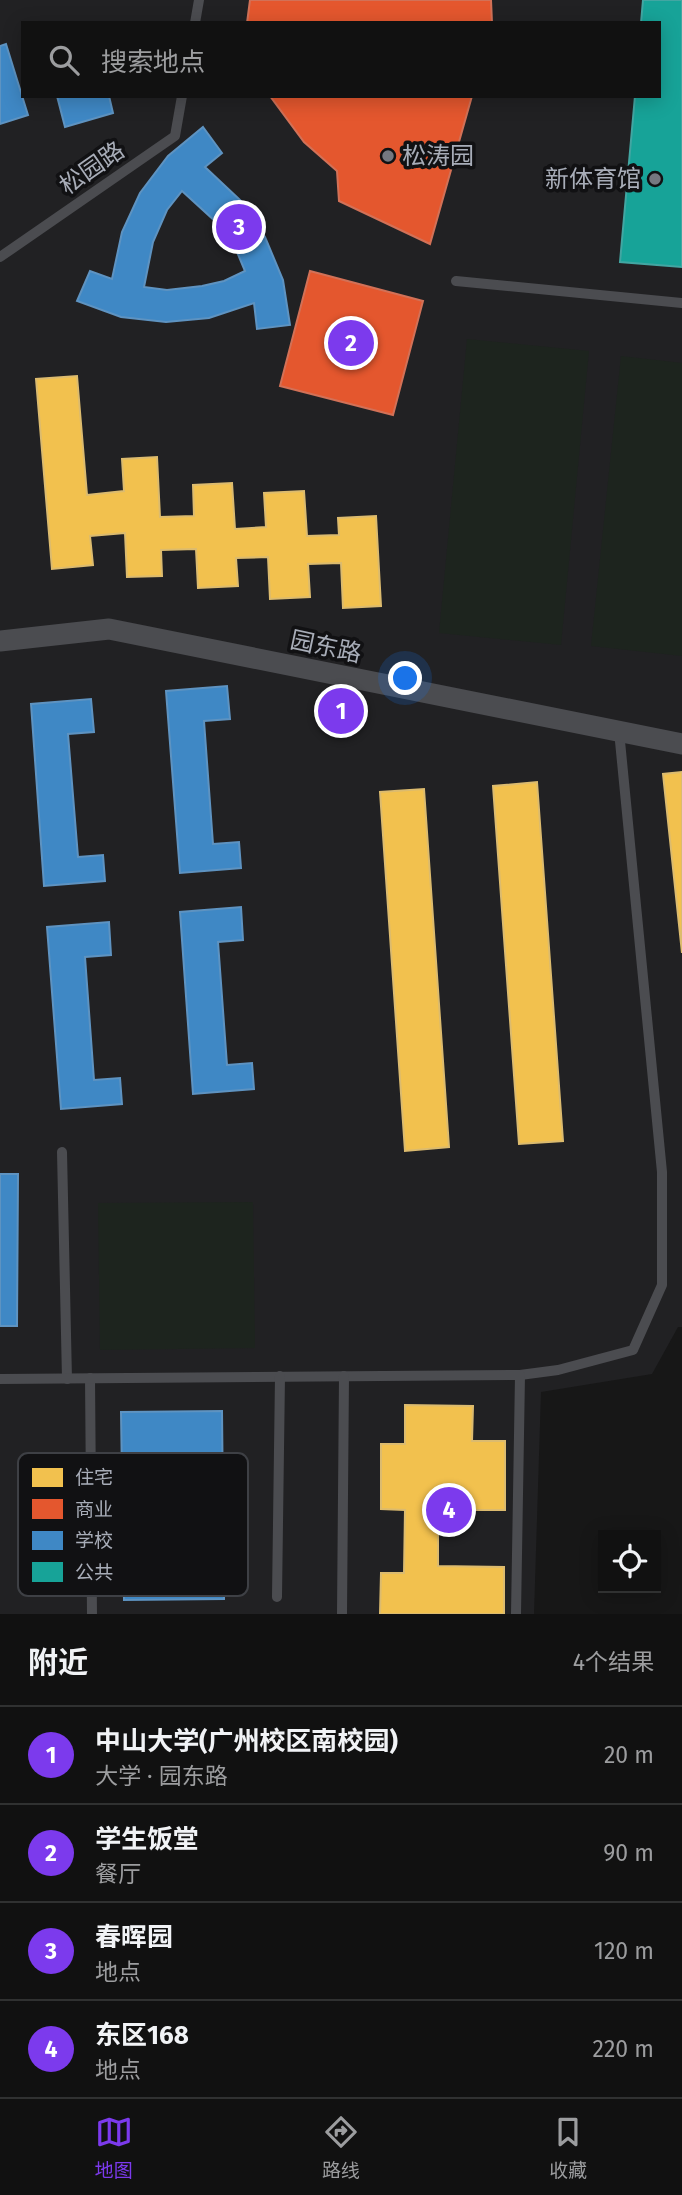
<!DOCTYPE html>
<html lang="zh">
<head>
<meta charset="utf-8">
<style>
	body { margin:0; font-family:"Fira Sans","Noto Sans SC",sans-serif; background:#1a1a1a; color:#f1f3f6 }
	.controls { position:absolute; right:21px; bottom:21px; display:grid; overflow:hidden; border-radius:0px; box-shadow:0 4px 18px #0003 }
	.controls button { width:63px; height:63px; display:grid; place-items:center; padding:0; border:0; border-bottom:2px solid #303131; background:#111; color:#f1f3f6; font:35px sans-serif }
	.you { position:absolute; left:406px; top:679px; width:24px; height:24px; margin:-18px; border:5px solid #fff; border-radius:50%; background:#1a73e8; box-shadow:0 0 0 10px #1a73e833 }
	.badge { display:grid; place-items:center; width:46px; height:46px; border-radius:50%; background:#7c3aed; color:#fff; font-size:23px; font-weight:700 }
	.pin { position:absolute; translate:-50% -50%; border:4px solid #fff; box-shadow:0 2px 7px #0006 }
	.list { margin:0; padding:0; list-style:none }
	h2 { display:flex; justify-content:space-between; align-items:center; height:91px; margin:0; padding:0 28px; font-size:30px }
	h2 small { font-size:23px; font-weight:400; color:#9c9d9f }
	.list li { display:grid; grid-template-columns:46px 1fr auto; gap:21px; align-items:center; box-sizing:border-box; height:98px; padding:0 28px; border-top:2px solid #303131 }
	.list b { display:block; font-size:26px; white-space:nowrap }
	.list p { margin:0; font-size:23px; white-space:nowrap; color:#9c9d9f }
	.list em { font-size:23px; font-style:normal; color:#9c9d9f }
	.icon { flex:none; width:38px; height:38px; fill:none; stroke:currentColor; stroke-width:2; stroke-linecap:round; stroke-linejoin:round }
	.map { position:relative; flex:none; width:682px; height:1614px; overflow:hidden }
	.search { position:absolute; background:#111; box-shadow:0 4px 18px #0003; left:21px; right:21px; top:21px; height:77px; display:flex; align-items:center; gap:18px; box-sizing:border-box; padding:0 24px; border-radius:0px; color:#9c9d9f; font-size:26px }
	.sheet { height:483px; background:#111 }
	nav { display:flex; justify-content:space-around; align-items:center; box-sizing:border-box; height:98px; border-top:2px solid #303131; background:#111; font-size:19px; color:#9c9d9f }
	nav a { display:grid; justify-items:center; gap:4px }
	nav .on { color:#7c3aed }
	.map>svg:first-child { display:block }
	.built { fill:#212123; fill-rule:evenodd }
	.green { fill:#1d241e }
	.homes { fill:#f2c14e; stroke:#dcbb6e; stroke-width:2 }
	.shops { fill:#e4572e; stroke:#d27157; stroke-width:2 }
	.schools { fill:#3f88c5; stroke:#5e93c1; stroke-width:2; fill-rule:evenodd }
	.public { fill:#17a398; stroke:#42a6a2; stroke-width:2 }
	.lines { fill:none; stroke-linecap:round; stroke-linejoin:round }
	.lane { stroke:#4b4c50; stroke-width:10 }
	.street { stroke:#4b4c50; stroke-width:21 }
	.poi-dot { fill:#757880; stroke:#111113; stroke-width:2.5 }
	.labels { text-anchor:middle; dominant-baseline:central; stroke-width:7; stroke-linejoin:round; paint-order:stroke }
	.poi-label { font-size:24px; fill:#a8adb8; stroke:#111113; text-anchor:start }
	.street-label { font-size:24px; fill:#a8adb8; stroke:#111113 }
	.key { fill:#111113; stroke:#3e4045; stroke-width:2 }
	.key-label { font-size:19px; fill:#a8adb8 }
</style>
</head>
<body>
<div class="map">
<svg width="682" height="1614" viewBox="0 0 682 1614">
	<rect width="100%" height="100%" fill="#171717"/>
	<path class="built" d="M0 0H682V1327H678L652 1374 541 1392 534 1614H0ZM23 23H659V96H23Z"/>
	<g class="green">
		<polygon points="467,339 589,351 561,645 439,633"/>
		<polygon points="621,356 682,363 682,656 591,646"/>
		<polygon points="253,1202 255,1348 100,1350 98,1203"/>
	</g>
	<g class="homes">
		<polygon points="77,376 87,495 124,491 122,459 157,457 160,517 194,516 193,485 232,483 235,529 266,527 264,493 304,491 307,536 339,535 338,518 376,516 381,606 343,608 341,563 308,564 310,597 270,599 268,557 236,558 238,586 198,588 196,549 161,550 162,576 127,577 125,533 90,536 93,565 52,569 36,379"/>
		<polygon points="682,772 682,953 663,774"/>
		<polygon points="537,782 563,1141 519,1144 493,786"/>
		<polygon points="424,789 449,1147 405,1151 380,792"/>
		<polygon points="405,1405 473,1406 472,1441 505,1441 505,1510 438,1510 438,1566 504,1567 504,1614 380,1614 381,1573 404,1573 405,1510 381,1509 381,1444 405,1444"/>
	</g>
	<g class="shops">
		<polygon points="250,0 491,0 492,23 247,23"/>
		<polygon points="270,96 472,96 430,244 339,201 337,171 304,142"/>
		<polygon points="310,271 423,301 393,415 280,386"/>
	</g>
	<g class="schools">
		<polygon points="6,44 28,115 0,124 0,46"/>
		<polygon points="57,96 109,96 113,113 65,127"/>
		<path d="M203 127 222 153 205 167 241 201 265 237 283 280 290 325 257 329 254 303 209 318 166 322 121 317 77 301 90 271 112 279 122 232 140 193 168 156ZM182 191 217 223 237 252 245 271 224 281 202 286 167 290 144 287 153 242 167 210Z"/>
		<polygon points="227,686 230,719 204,721 213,844 239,842 241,868 180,873 166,691"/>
		<polygon points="91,699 94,732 68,734 78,857 103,855 105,881 44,886 31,704"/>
		<polygon points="241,907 243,940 218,942 227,1065 252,1063 254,1089 193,1094 180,912"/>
		<polygon points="109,922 111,955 85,957 94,1080 120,1078 122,1104 61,1109 47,927"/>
		<polygon points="0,1174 18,1174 17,1326 0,1326"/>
		<polygon points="222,1411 224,1599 124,1600 123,1516 155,1516 155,1549 183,1549 183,1462 154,1462 154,1478 122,1478 121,1412"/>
	</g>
	<polygon class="public" points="643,0 682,0 682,267 620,262 635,96 659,96 659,23 641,23"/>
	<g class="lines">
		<g class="lane">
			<polyline points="195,23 199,0"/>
			<polyline points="0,257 175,136 182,96"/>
			<polyline points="456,281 682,303"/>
			<polyline points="62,1152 67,1379"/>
			<polyline points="520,1375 558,1370 633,1350 662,1285 662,1172 619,731"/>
			<polyline points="90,1378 92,1614"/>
			<polyline points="0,1379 520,1375 516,1614"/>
			<polyline points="277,1597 280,1376"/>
			<polyline points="342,1614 344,1376"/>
		</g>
		<polyline class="street" points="0,641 109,629 682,744"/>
	</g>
	<g class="poi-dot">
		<circle cx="388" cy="156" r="7"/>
		<circle cx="655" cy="179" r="7"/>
	</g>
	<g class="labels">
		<g class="poi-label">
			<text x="402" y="156">松涛园</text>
			<text x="641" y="179" text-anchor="end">新体育馆</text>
		</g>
		<g class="street-label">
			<text transform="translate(92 168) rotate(-35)">松园路</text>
			<text transform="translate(326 647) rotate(12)">园东路</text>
		</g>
	</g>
	<rect x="18" y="1453" width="230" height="143" rx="10" class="key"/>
	<rect x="32" y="1468" width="31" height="19" fill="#f2c14e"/>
	<rect x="32" y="1499" width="31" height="20" fill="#e4572e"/>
	<rect x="32" y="1531" width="31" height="19" fill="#3f88c5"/>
	<rect x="32" y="1562" width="31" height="20" fill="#17a398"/>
	<g class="key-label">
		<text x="75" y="1484">住宅</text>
		<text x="75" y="1516">商业</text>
		<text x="75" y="1547">学校</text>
		<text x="75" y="1579">公共</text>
	</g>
</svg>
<div class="controls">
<button><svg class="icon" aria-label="locate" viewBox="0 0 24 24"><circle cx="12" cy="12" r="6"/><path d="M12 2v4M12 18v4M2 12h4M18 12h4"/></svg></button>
</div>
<div class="you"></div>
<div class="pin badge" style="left:341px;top:711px">1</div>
<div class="pin badge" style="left:351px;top:343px">2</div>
<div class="pin badge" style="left:239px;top:227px">3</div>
<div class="pin badge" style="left:449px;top:1510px">4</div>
<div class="search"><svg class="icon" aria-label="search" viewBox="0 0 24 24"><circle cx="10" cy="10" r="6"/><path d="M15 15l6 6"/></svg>搜索地点</div>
</div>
<section class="sheet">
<h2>附近<small>4个结果</small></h2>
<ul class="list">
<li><span class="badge">1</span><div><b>中山大学(广州校区南校园)</b><p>大学 · 园东路</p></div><em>20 m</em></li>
<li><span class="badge">2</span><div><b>学生饭堂</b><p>餐厅</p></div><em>90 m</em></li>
<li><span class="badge">3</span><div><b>春晖园</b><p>地点</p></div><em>120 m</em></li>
<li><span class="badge">4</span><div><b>东区168</b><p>地点</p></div><em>220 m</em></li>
</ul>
</section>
<nav>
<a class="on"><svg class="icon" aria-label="map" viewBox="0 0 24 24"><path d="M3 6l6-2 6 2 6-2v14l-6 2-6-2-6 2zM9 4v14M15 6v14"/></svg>地图</a>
<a><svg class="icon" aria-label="directions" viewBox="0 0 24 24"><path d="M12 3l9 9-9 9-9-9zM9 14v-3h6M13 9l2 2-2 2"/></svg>路线</a>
<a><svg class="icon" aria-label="saved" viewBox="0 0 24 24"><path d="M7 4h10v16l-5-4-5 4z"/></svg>收藏</a>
</nav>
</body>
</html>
